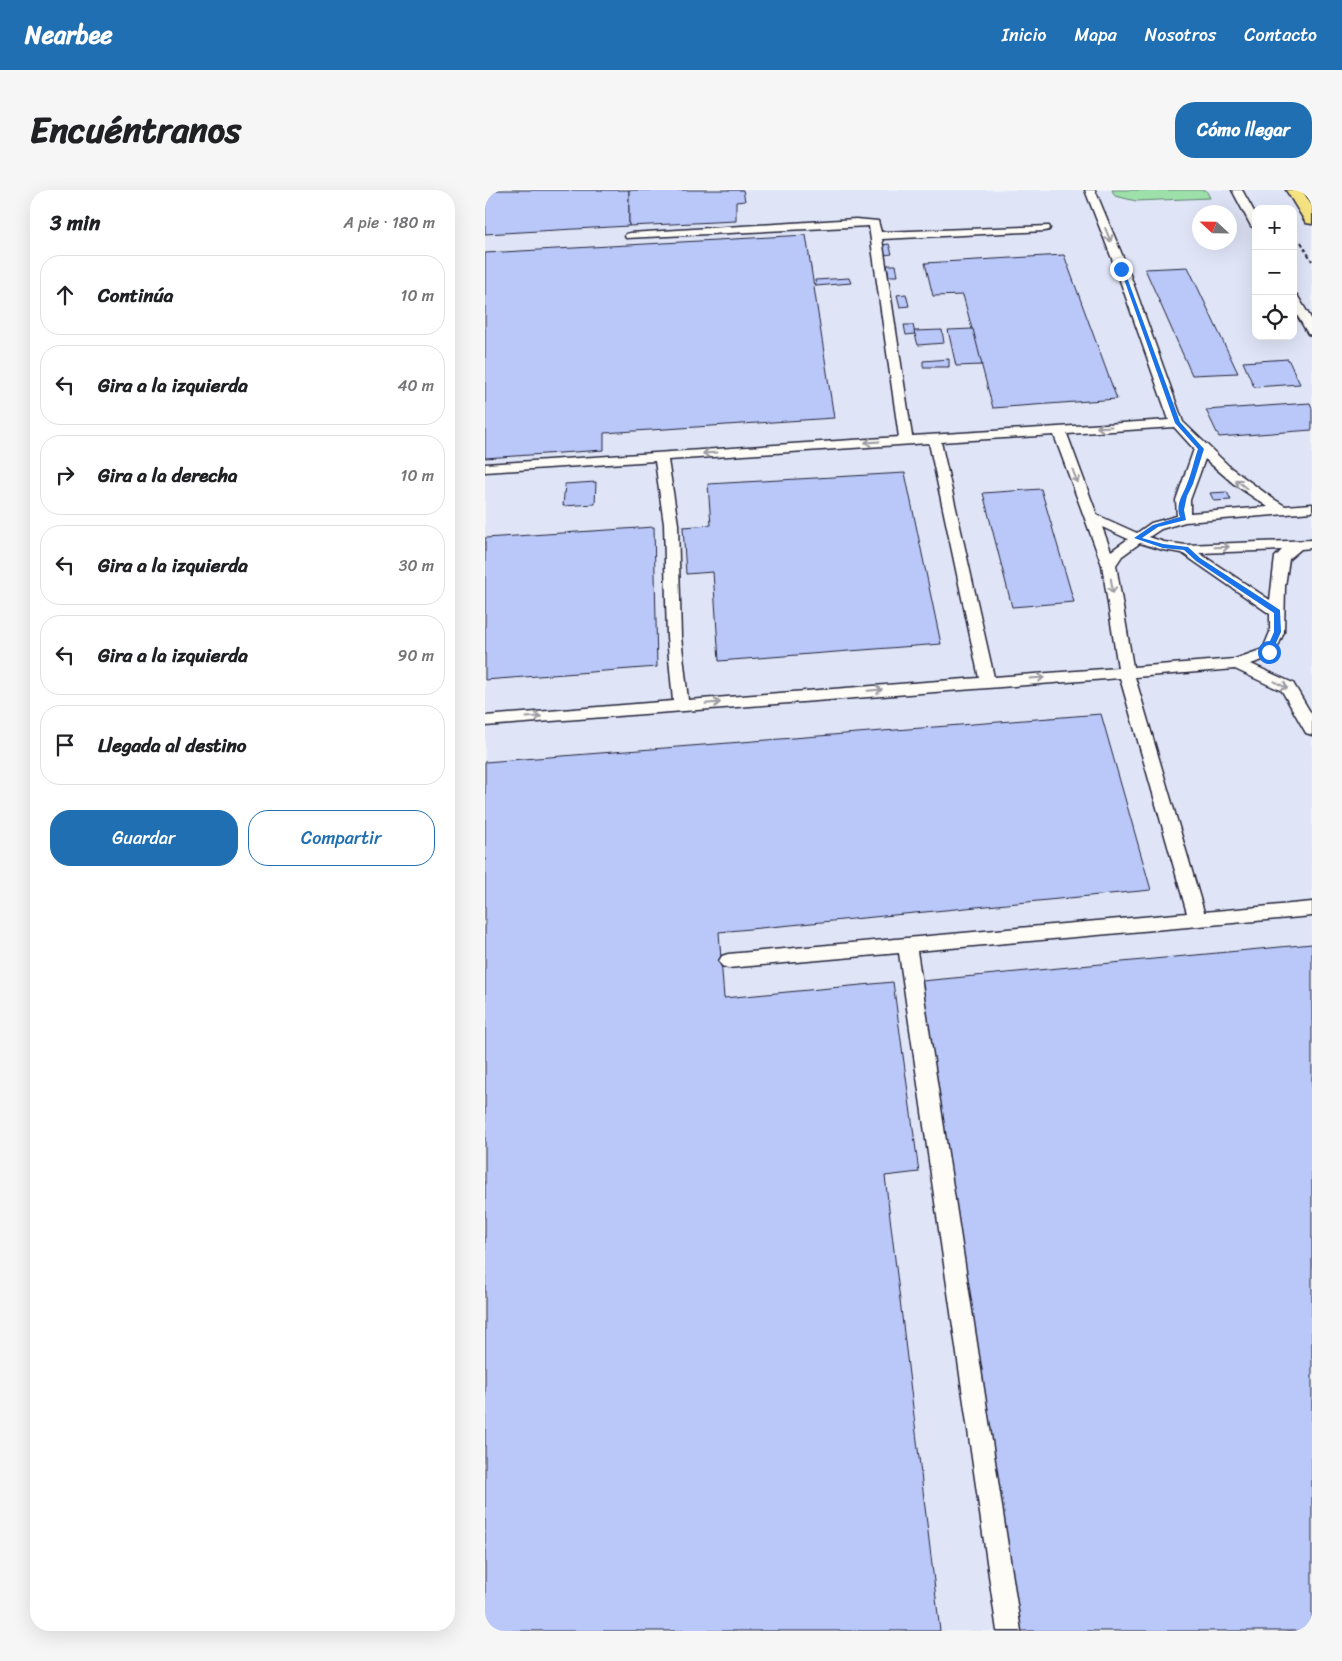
<!DOCTYPE html>
<html lang="es">
<head>
<meta charset="utf-8">
<style>
	body { margin:0; font-family:Sriracha,sans-serif; background:#f6f6f6; color:#202124 }
	.controls { position:absolute; right:15px; top:15px; display:grid; overflow:hidden; border-radius:10px; box-shadow:0 5px 20px #0002 }
	.controls button { width:45px; height:45px; display:grid; place-items:center; padding:0; border:0; border-bottom:1px solid #e0e0e0; background:#fff; color:#202124; font:25px sans-serif }
	.compass { position:absolute; left:707px; top:15px; width:45px; height:45px; border-radius:50%; background:#fff; box-shadow:0 5px 20px #0002; rotate:292deg }
	.stop { position:absolute; width:15px; height:15px; margin:-11px; border:4px solid #1a73e8; border-radius:50%; background:#fff }
	.stop.end { background:#1a73e8; border-color:#fff; box-shadow:0 1px 5px #0008 }
	.list { margin:0; padding:0; list-style:none }
	h2 { display:flex; justify-content:space-between; align-items:center; height:65px; margin:0; padding:0 20px; font-size:21px }
	h2 small { font-size:16px; font-weight:400; color:#757577 }
	.list li { display:grid; grid-template-columns:32px 1fr auto; gap:15px; align-items:center; box-sizing:border-box; height:80px; margin:0 10px 10px; padding:0 10px; border:1px solid #e0e0e0; border-radius:20px }
	.list b { display:block; font-size:19px; white-space:nowrap }
	.list em { font-size:16px; font-style:normal; color:#757577 }
	.actions { display:flex; gap:10px; padding:15px 20px }
	.actions a { flex:1; padding:11px 0; border:1px solid #1f6fb2; border-radius:20px; text-align:center; font-size:18px; color:#1f6fb2 }
	.actions .main { background:#1f6fb2; color:#fff }
	.icon { flex:none; width:28px; height:28px; fill:none; stroke:currentColor; stroke-width:2; stroke-linecap:round; stroke-linejoin:round }
	.map { position:relative; flex:none; width:827px; height:1441px; overflow:hidden; border-radius:20px }
	header { display:flex; align-items:center; gap:30px; box-sizing:border-box; height:70px; padding:0 25px; background:#1f6fb2; color:#fff }
	header strong { font-size:24px }
	nav { display:flex; gap:28px; margin-inline-start:auto; font-size:18px }
	.intro { display:flex; align-items:center; justify-content:space-between; box-sizing:border-box; height:120px; padding:0 30px }
	h1 { margin:0; font-size:35px }
	.button { padding:12px 22px; border-radius:20px; background:#1f6fb2; color:#fff; font-size:18px; font-weight:700 }
	main { display:flex; gap:30px; padding:0 30px }
	aside { flex:1; background:#fff; border-radius:20px; box-shadow:0 5px 20px #0002 }
	.map>svg:first-child { display:block }
	.built { fill:#dfe5f7; fill-rule:evenodd }
	.green { fill:#9ee0aa; stroke:#608172 }
	.building { fill:#b9c8f8; stroke:#22223b }
	.lines { fill:none; stroke-linecap:round; stroke-linejoin:round }
	.lane-casing { stroke:#22223b; stroke-width:3 }
	.primary-casing { stroke:#22223b; stroke-width:3 }
	.path { stroke:#22223b; stroke-width:2; stroke-dasharray:4 2.5; stroke-linecap:butt }
	.lane { fill:#fdfcf7; fill-rule:evenodd }
	.primary { fill:#f5e382; fill-rule:evenodd }
	.oneway { stroke:#9a9aa2 }
	.route { fill:#1a73e8 }
</style>
</head>
<body>
<header>
<strong>Nearbee</strong>
<nav><a>Inicio</a><a>Mapa</a><a>Nosotros</a><a>Contacto</a></nav>
</header>
<div class="intro"><h1>Encuéntranos</h1><a class="button">Cómo llegar</a></div>
<main>
<aside>
<h2>3 min<small>A pie · 180 m</small></h2>
<ul class="list">
<li><svg class="icon" aria-label="ahead" viewBox="0 0 24 24"><path d="M12 20V5M6 11l6-6 6 6"/></svg><div><b>Continúa</b></div><em>10 m</em></li>
<li><svg class="icon" aria-label="left" viewBox="0 0 24 24"><path d="M17 20v-9H6M10 6l-5 5 5 5"/></svg><div><b>Gira a la izquierda</b></div><em>40 m</em></li>
<li><svg class="icon" aria-label="right" viewBox="0 0 24 24"><path d="M7 20v-9h11M14 6l5 5-5 5"/></svg><div><b>Gira a la derecha</b></div><em>10 m</em></li>
<li><svg class="icon" aria-label="left" viewBox="0 0 24 24"><path d="M17 20v-9H6M10 6l-5 5 5 5"/></svg><div><b>Gira a la izquierda</b></div><em>30 m</em></li>
<li><svg class="icon" aria-label="left" viewBox="0 0 24 24"><path d="M17 20v-9H6M10 6l-5 5 5 5"/></svg><div><b>Gira a la izquierda</b></div><em>90 m</em></li>
<li><svg class="icon" aria-label="arrive" viewBox="0 0 24 24"><path d="M6 21V4h12l-3 4 3 4H6"/></svg><div><b>Llegada al destino</b></div></li>
</ul>
<div class="actions"><a class="main">Guardar</a><a>Compartir</a></div>
</aside>
<div class="map">
<svg width="827" height="1441" viewBox="0 0 827 1441">
	<rect width="100%" height="100%" fill="#eff2f7"/>
	<filter id="ink" filterUnits="userSpaceOnUse"><feTurbulence type="fractalNoise" baseFrequency=".02" numOctaves="2"/><feDisplacementMap in="SourceGraphic" scale="10" xChannelSelector="R" yChannelSelector="G"/><feConvolveMatrix kernelMatrix="1 2 1 2 8 2 1 2 1" color-interpolation-filters="sRGB"/></filter>
	<g filter="url(#ink)">
		<path class="built" d="M0 0H827V1441H0ZM771 19H808V146H771ZM714 22H744V52H714Z"/>
		<polygon class="green" points="627,0 721,0 725,8 651,11 630,6"/>
		<g class="building">
			<polygon points="0,0 144,0 144,36 0,44"/>
			<polygon points="144,0 258,0 260,11 251,12 251,31 144,36"/>
			<polygon points="321,45 349,228 119,243 119,260 0,268 0,63"/>
			<polygon points="404,54 407,64 399,65 396,55"/>
			<polygon points="579,65 632,209 508,218 478,105 448,106 440,73"/>
			<polygon points="402,75 411,75 413,86 404,86"/>
			<polygon points="703,77 752,181 753,183 707,185 660,79"/>
			<polygon points="364,88 366,93 331,96 330,90"/>
			<polygon points="421,104 424,116 415,117 412,105"/>
			<polygon points="419,135 428,135 430,144 421,145"/>
			<polygon points="488,139 497,175 471,176 463,140"/>
			<polygon points="457,140 459,153 433,155 429,141"/>
			<polygon points="464,169 464,177 438,177 438,171"/>
			<polygon points="803,169 815,194 769,197 758,172"/>
			<polygon points="825,213 827,218 827,240 734,247 721,220"/>
			<polygon points="420,283 456,454 234,471 228,382 201,384 198,337 226,335 223,294"/>
			<polygon points="111,292 110,314 78,316 80,294"/>
			<polygon points="556,299 589,412 527,417 498,303"/>
			<polygon points="742,302 746,310 729,311 725,303"/>
			<polygon points="169,337 172,477 0,490 0,348"/>
			<polygon points="616,524 666,700 234,742 239,808 408,792 434,982 400,986 455,1441 0,1441 0,572"/>
			<polygon points="827,754 827,1441 535,1441 437,791"/>
		</g>
		<g class="lines">
			<defs>
				<g id="lane">
					<path d="M600 0H610L643 79 698 232 746 278 787 308 800 316 827 314V322L700 332 676 339 664 347 679 352 701 355 827 350V358L816 359 804 369 800 396 799 442 789 466 766 474 808 493 827 525V545L821 543 797 501 750 479 650 487 719 722 827 712V726L432 761 536 1441H512L414 763 243 778 237 776 234 771 237 766 243 764 702 723 635 488 0 536V526L188 511 182 447 179 334 170 271 0 282V274L414 247 384 36 141 48 140 46 141 44 145 43 371 29 393 31 396 42 564 36 565 38 564 40 560 41 397 49 427 246 684 230 631 79ZM689 237 709 259 691 310 692 326 666 333 652 343 612 325 582 244ZM569 245 617 375 633 478 509 487 456 252ZM444 253 494 488 203 510 196 447 193 334 183 270ZM720 269 749 294 783 317 705 323V310ZM617 337 643 349 626 361ZM655 353 678 360 697 363 785 424V442L778 459 750 469 648 477 631 375 637 366ZM797 360 790 367 785 410 714 363Z"/>
					<polygon points="747,0 757,0 771,25 771,39 766,36"/>
					<polygon points="808,104 812,105 827,130 827,145 823,144 808,118"/>
				</g>
				<polygon id="primary" points="801,0 817,0 827,16 827,34 821,33"/>
			</defs>
			<use href="#lane" class="lane-casing"/>
			<use href="#primary" class="primary-casing"/>
			<polyline class="path" points="816,52 827,71"/>
			<use href="#lane" class="lane"/>
			<use href="#primary" class="primary"/>
		</g>
		<defs><path id="oneway-shaft" d="M-6 0H5M1.5-3L5.5 0L1.5 3" fill="none" stroke-width="1.6" stroke-linecap="round" stroke-linejoin="round" transform="scale(1.25)"/></defs>
		<g class="oneway">
			<use href="#oneway-shaft" transform="translate(623 45) rotate(68)"/>
			<use href="#oneway-shaft" transform="translate(619 237) rotate(177)"/>
			<use href="#oneway-shaft" transform="translate(387 252) rotate(176)"/>
			<use href="#oneway-shaft" transform="translate(225 263) rotate(176)"/>
			<use href="#oneway-shaft" transform="translate(590 286) rotate(69)"/>
			<use href="#oneway-shaft" transform="translate(756 294) rotate(-141)"/>
			<use href="#oneway-shaft" transform="translate(737 357) rotate(-2)"/>
			<use href="#oneway-shaft" transform="translate(627 396) rotate(81)"/>
			<use href="#oneway-shaft" transform="translate(552 488) rotate(-4)"/>
			<use href="#oneway-shaft" transform="translate(796 495) rotate(29)"/>
			<use href="#oneway-shaft" transform="translate(390 500) rotate(-5)"/>
			<use href="#oneway-shaft" transform="translate(228 513) rotate(-5)"/>
			<use href="#oneway-shaft" transform="translate(49 527) rotate(-4)"/>
		</g>
	</g>
	<path class="route" d="M635 78 639 79 695 232 719 259 708 294 702 306 699 320 701 330 673 337 657 348 678 354 703 357 715 368 795 420 796 442 786 464 780 462 789 442V423L711 371 699 360 678 358 649 348 668 335 695 327C690 314 698 305 702 294 707 282 709 270 713 259L690 233Z"/>
</svg>
<div class="controls">
<button>+</button>
<button>−</button>
<button><svg class="icon" aria-label="locate" viewBox="0 0 24 24"><circle cx="12" cy="12" r="6"/><path d="M12 2v4M12 18v4M2 12h4M18 12h4"/></svg></button>
</div>
<svg class="compass" viewBox="-18 -18 36 36"><path d="M0-13l5 13h-10z" fill="#e53935"/><path d="M0 13l5-13h-10z" fill="#757577"/></svg>
<div class="stop" style="left:784px;top:462px"></div>
<div class="stop end" style="left:636px;top:79px"></div>
</div>
</main>
</body>
</html>
